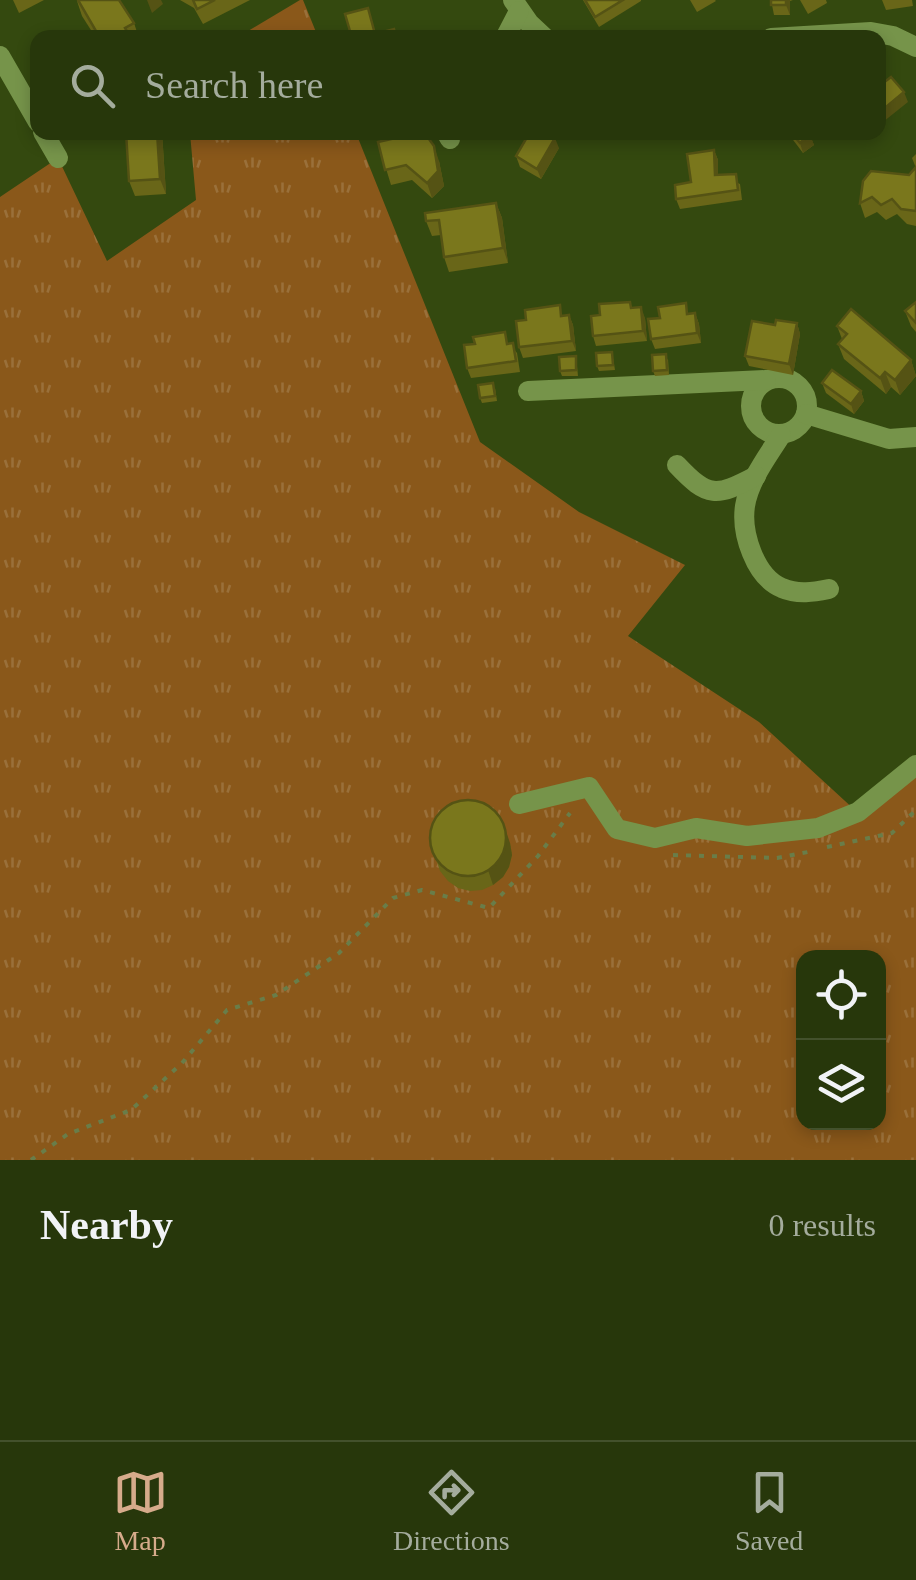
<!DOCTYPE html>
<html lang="en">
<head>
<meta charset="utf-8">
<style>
	body { margin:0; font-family:"Times New Roman",serif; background:#334219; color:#f1f3f6 }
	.controls { position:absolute; right:30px; bottom:30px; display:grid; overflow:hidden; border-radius:20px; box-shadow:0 5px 15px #0003 }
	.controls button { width:90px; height:90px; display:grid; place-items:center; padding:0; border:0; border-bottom:2px solid #43512c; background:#27370b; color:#f1f3f6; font:50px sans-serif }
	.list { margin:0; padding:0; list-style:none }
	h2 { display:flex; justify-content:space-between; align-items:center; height:130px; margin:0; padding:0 40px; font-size:42px }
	h2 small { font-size:32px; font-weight:400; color:#a4ac9d }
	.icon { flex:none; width:55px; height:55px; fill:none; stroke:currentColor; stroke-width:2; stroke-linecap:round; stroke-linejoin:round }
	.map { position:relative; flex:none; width:916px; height:1160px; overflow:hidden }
	.search { position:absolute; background:#27370b; box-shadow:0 5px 15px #0003; left:30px; right:30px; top:30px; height:110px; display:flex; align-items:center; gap:25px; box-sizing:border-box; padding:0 35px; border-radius:20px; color:#a4ac9d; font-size:38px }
	.sheet { height:280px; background:#27370b }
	nav { display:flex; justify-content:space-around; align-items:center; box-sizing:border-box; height:140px; border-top:2px solid #43512c; background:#27370b; font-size:28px; color:#a4ac9d }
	nav a { display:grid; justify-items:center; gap:5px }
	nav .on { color:#d6ab8b }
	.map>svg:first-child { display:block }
	.grass { fill:url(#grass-tufts); fill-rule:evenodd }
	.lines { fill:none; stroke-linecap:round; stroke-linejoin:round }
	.path { stroke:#697d49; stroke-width:4; stroke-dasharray:5 8; stroke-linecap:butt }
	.minor { stroke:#76944a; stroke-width:20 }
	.wall { fill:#696618 }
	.shaded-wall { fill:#555314 }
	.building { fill:#7a771c; stroke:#555314; stroke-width:2.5 }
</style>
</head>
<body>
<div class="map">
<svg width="916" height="1160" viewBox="0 0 916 1160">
	<defs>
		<pattern id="grass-tufts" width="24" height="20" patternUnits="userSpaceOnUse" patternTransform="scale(2.5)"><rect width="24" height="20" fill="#8a581a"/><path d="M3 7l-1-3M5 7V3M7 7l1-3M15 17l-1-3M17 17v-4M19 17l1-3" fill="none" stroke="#9a703a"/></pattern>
	</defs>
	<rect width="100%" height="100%" fill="#34490f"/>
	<g class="grass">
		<polygon points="300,0 303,0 318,37 238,37"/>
		<path d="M190 133H356L480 442 579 512 685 565 628 636 759 722 857 812 916 764V1160H0V197L58 158 107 261 196 200ZM804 958H878V1122H804Z"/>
	</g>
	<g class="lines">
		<g class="path">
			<polyline points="827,847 892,833 916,810"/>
			<polyline points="673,855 777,858 813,851"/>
			<polyline points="31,1160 68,1134 131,1110 182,1063 227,1010 276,995 339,953 393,898 422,890 489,908 538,856 570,813"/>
		</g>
		<g class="minor">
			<polyline points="513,0 529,23 545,38"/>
			<polyline points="505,38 519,11"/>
			<polyline points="771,38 871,32 893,36 916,47"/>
			<polyline points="0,56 38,122"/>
			<polyline points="43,132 58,158"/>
			<polyline points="446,132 450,139"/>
			<circle cx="779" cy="406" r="28"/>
			<polyline points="528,391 766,380"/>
			<polyline points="806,414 889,439 916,437"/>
			<path d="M781 435C768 456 749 480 745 506 741 533 755 577 782 588 798 595 814 592 829 589"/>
			<path d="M677 465C708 498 716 497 756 476"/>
			<polyline points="519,804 589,787 617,829 655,838 696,828 747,836 818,828 858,812 916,765"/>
		</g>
	</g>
	<g class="wall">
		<polygon points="13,0 44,0 19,13"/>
		<polygon points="180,0 250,0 203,24 194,8"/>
		<polygon points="583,0 641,0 641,1 599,27"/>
		<polygon points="690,0 715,0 716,1 697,12"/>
		<polygon points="771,0 793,0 790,1 790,15 774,15"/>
		<polygon points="800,0 826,0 827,3 808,14"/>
		<polygon points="882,0 912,0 913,6 886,10"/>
		<polygon points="77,1 134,23 139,38 96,38 82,16"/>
		<polygon points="162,132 166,194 135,196 129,181"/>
		<polygon points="787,132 810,132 809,134 814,145 803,153"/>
		<polygon points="378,142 439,161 444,186 432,198 412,180 391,185"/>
		<polygon points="559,148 541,179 520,167 516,156"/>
		<polygon points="714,150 718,160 718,174 740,184 742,200 680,209 676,199 691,182"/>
		<polygon points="916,154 916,226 907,224 897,214 886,220 877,212 865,218 860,203 909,175 916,168 912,158"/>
		<polygon points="496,203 502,218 508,263 449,272 444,257 441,235 432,236 426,221"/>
		<polygon points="630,302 632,308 645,318 647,341 596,346 593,336 600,315"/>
		<polygon points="916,302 916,332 911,326 905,311"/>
		<polygon points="695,313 699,324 701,343 655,349 651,339 690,314"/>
		<polygon points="569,315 573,325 576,351 523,358 519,347 563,316"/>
		<polygon points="797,323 800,334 793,375 749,366 745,356 775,325"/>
		<polygon points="837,326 911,360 916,376 900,395 891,387 886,394 844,359 838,344 842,339"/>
		<polygon points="509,343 517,353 520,372 471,378 467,368"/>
		<polygon points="612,352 615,370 599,371 597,366"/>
		<polygon points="576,356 578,376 562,376 560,371"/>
		<polygon points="668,359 669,375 655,376 653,371"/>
		<polygon points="822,383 861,391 864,401 854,414 826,393"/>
		<polygon points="495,388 497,401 482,403 480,398"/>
		<polygon points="510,843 512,855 509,867 503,877 493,885 482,890 470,891 458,888 448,881 440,871 431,844"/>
	</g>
	<g class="shaded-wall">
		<polygon points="147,0 161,0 163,4 152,13"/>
		<polygon points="786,0 790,0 790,15 786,5"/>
		<polygon points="904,92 908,102 883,122 880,112"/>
		<polygon points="157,132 162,132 166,194 160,179"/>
		<polygon points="810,134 814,145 803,153 800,143"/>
		<polygon points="555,138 559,148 541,179 537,169"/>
		<polygon points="434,146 439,161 444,186 432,198 427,183"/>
		<polygon points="714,150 718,160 718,185 715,175"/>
		<polygon points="496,203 502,218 508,263 503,248"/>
		<polygon points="641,307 645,318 647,341 643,331"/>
		<polygon points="695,313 699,324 701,343 697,333"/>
		<polygon points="569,315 573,325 576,351 572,341"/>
		<polygon points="797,323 800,334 793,375 789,364"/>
		<polygon points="911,360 916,376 900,395 895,380"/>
		<polygon points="885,372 891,387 886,394 880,378"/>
		<polygon points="861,391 864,401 854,414 851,404"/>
		<polygon points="505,828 510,843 512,855 509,867 503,877 493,885 488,870"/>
	</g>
	<g class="building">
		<polygon points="78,0 119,0 134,23 125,28 131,38 100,38"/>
		<polygon points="193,0 215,0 197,9"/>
		<polygon points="585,0 623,0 595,17"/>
		<rect x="771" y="0" width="15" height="5"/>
		<polygon points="368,8 375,34 394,29 396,38 352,38 345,14"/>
		<polygon points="891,77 904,92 880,112 878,87"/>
		<polygon points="126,132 157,132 160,179 129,181"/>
		<polygon points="389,132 424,132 434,146 438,171 427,183 406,165 385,170 378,142 391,139"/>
		<polygon points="530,132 547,132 555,138 537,169 516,156"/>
		<polygon points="791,132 808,132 810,134 800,143"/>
		<polygon points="714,150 715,175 736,174 738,190 676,199 675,185 691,182 687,154"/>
		<polygon points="916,167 916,211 901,209 892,199 881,205 872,197 860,203 863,181 871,171 909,175"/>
		<polygon points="496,203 503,248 444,257 439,220 426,221 425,213"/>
		<polygon points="630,302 631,308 641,307 643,331 593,336 591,316 600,315 599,304"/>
		<polygon points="916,302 916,323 905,311"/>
		<polygon points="686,303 687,314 695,313 697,333 651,339 648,319 660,318 658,307"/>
		<polygon points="560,305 561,316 569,315 572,341 519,347 516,321 526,320 525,310"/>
		<polygon points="851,309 911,360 895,380 885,372 880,378 838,344 847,334 837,326"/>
		<polygon points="776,320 797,323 789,364 745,356 752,321 775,325"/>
		<polygon points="505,332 507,344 513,343 516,361 467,368 464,345 475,344 473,337"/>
		<polygon points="612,352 613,365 597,366 596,353"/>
		<polygon points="666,354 667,370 653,371 652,355"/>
		<polygon points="576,356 576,370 560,371 559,357"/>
		<polygon points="832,370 861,391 851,404 822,383"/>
		<polygon points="493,383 495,396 480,398 478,385"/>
		<circle cx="468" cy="838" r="38"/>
	</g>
</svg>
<div class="controls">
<button><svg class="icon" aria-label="locate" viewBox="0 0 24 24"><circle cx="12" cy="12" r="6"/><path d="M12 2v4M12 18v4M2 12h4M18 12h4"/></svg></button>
<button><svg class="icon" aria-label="layers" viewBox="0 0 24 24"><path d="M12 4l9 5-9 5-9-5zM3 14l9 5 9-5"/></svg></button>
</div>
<div class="search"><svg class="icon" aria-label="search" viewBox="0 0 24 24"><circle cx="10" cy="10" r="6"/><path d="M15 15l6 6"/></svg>Search here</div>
</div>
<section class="sheet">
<h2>Nearby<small>0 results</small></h2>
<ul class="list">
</ul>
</section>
<nav>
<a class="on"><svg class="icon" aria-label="map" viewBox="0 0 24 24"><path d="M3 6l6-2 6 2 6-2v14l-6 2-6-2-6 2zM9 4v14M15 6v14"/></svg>Map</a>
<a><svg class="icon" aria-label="directions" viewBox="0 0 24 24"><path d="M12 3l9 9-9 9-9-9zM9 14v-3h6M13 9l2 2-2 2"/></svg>Directions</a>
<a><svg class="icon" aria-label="saved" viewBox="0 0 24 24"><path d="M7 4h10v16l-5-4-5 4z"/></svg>Saved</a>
</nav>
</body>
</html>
